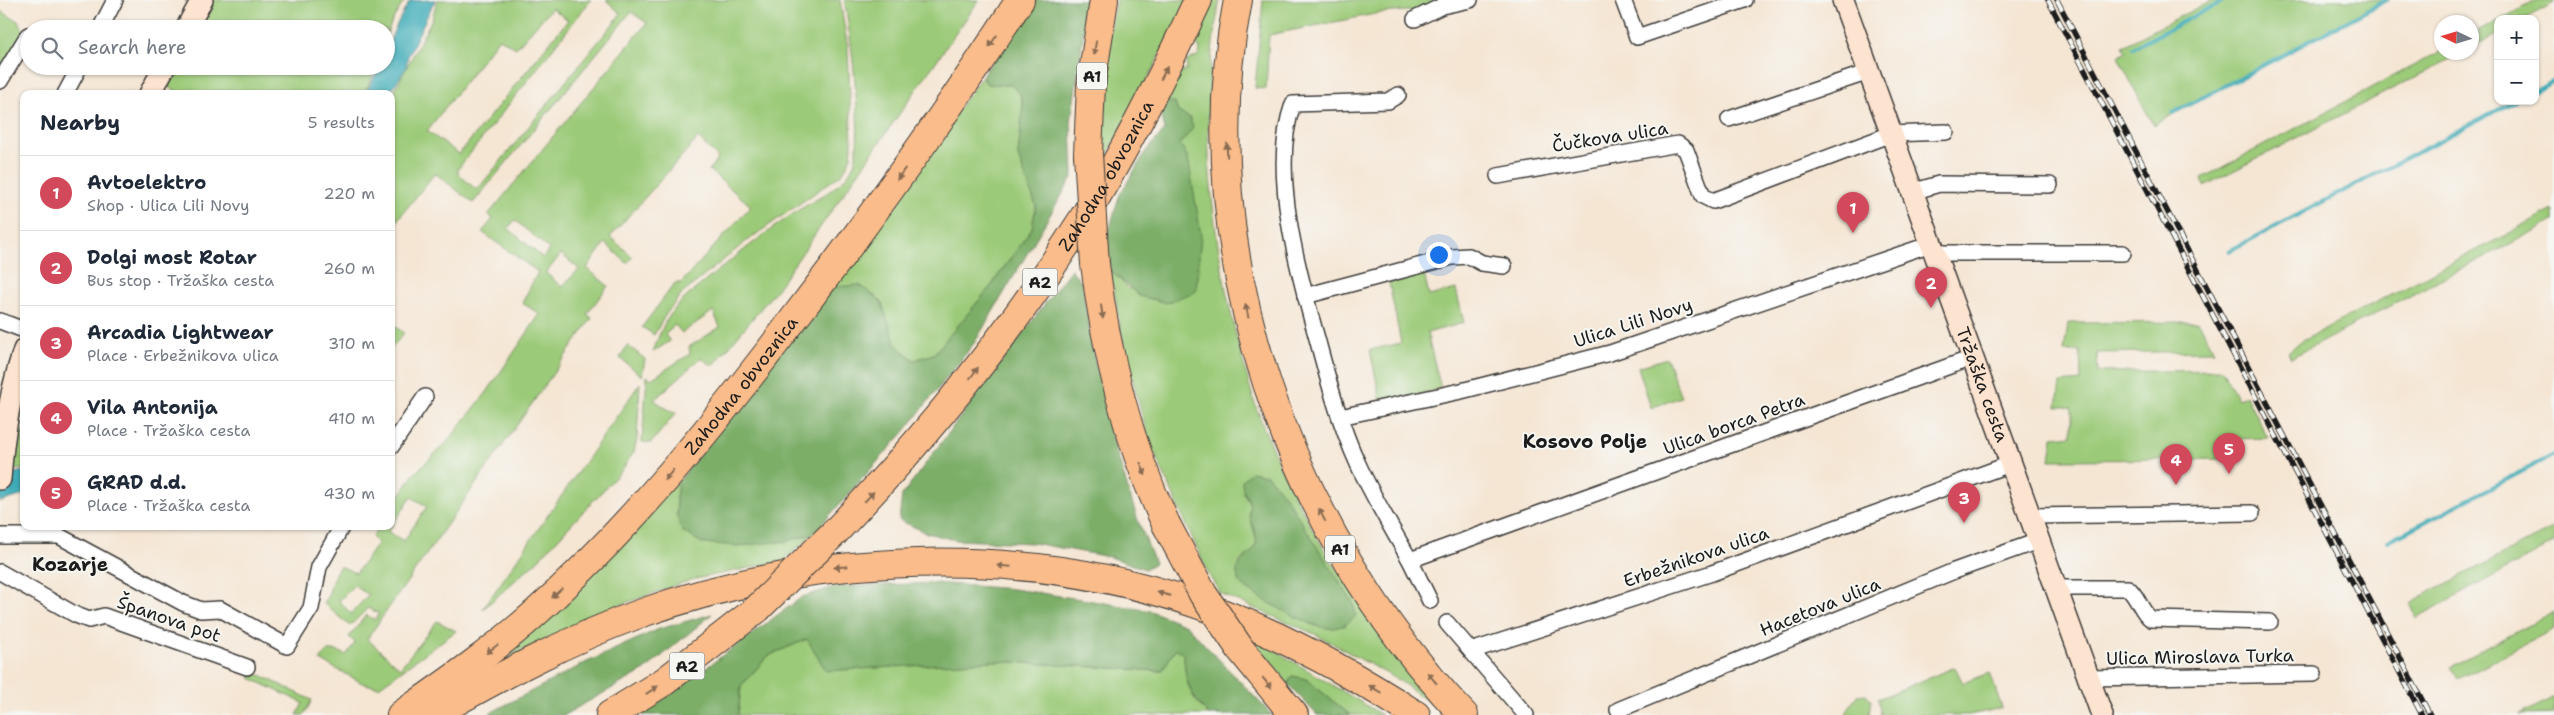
<!DOCTYPE html>
<html lang="en">
<head>
<meta charset="utf-8">
<style>
	body { margin:0; font-family:"Shantell Sans",sans-serif; background:#f2f2f3; color:#1f2937 }
	.controls { position:absolute; right:15px; top:15px; display:grid; overflow:hidden; border-radius:10px; box-shadow:0 1px 4px #0004 }
	.controls button { width:45px; height:45px; display:grid; place-items:center; padding:0; border:0; border-bottom:1px solid #e0e1e3; background:#fff; color:#1f2937; font:25px sans-serif }
	.compass { position:absolute; left:2434px; top:15px; width:45px; height:45px; border-radius:50%; background:#fff; box-shadow:0 1px 4px #0004; rotate:274deg }
	.you { position:absolute; left:1438px; top:254px; width:18px; height:18px; margin:-12px; border:4px solid #fff; border-radius:50%; background:#1a73e8; box-shadow:0 0 0 8px #1a73e833 }
	.badge { display:grid; place-items:center; width:32px; height:32px; border-radius:50%; background:#d1495b; color:#fff; font-size:16px; font-weight:700 }
	.pin { position:absolute; translate:-50% -41px; filter:drop-shadow(0 1px 2px #0008) }
	.pin::after { content:''; position:absolute; top:26px; width:18px; height:15px; background:inherit; clip-path:polygon(0 0,100% 0,50% 100%) }
	.list { margin:0; padding:0; list-style:none }
	h2 { display:flex; justify-content:space-between; align-items:center; height:65px; margin:0; padding:0 20px; font-size:21px }
	h2 small { font-size:16px; font-weight:400; color:#747a83 }
	.list li { display:grid; grid-template-columns:32px 1fr auto; gap:15px; align-items:center; box-sizing:border-box; height:75px; padding:0 20px; border-top:1px solid #e0e1e3 }
	.list b { display:block; font-size:19px; white-space:nowrap }
	.list p { margin:0; font-size:16px; white-space:nowrap; color:#747a83 }
	.list em { font-size:16px; font-style:normal; color:#747a83 }
	.icon { flex:none; width:28px; height:28px; fill:none; stroke:currentColor; stroke-width:2; stroke-linecap:round; stroke-linejoin:round }
	.map { position:relative; flex:none; width:2554px; height:715px; overflow:hidden }
	.search { position:absolute; background:#fff; box-shadow:0 1px 4px #0004; left:20px; top:20px; width:375px; height:55px; display:flex; align-items:center; gap:12px; box-sizing:border-box; padding:0 18px; border-radius:28px; color:#747a83; font-size:19px }
	.panel { position:absolute; background:#fff; box-shadow:0 1px 4px #0004; left:20px; top:90px; width:375px; height:440px; border-radius:10px }
	.map>svg:first-child { display:block }
	.green { fill:#9bca78; stroke:#5c734a; fill-rule:evenodd }
	.forest { fill:#7cae68; stroke:#4c6542 }
	.water { fill:#3cacb8; stroke:#2c646a }
	.lines { fill:none; stroke-linecap:round; stroke-linejoin:round }
	.stream { stroke:#3cacb8; stroke-width:4 }
	.street-casing { stroke:#3d3a38; stroke-width:18 }
	.secondary-casing { stroke:#3d3a38; stroke-width:24 }
	.highway-casing { stroke:#3d3a38; stroke-width:30 }
	.street { stroke:#fff; stroke-width:15 }
	.secondary { stroke:#fde4d0; stroke-width:21 }
	.highway { stroke:#f9bc8a; stroke-width:28 }
	.rail-casing { stroke:#1c1c1c; stroke-width:5.5 }
	.rail { stroke:#f6f6f2; stroke-width:4; stroke-dasharray:11; stroke-linecap:butt }
	.highway-bridge-casing { stroke:#3d3a38; stroke-width:30; stroke-linecap:butt }
	.highway-bridge { stroke:#f9bc8a; stroke-width:28 }
	.oneway { fill:#8a6c53 }
	.labels { text-anchor:middle; dominant-baseline:central; stroke-width:4; stroke-linejoin:round; paint-order:stroke }
	.shield { fill:#f6f6f2; stroke:#5d5d5c; stroke-width:1 }
	.shield-label { font-size:16px; font-weight:bold; fill:#1c1c1c }
	.street-label { font-size:18px; fill:#1c1c1c; stroke:#f6f6f2 }
	.neighbourhood-label { font-size:19px; font-weight:bold; fill:#1c1c1c; stroke:#f6f6f2 }
</style>
</head>
<body>
<div class="map">
<svg width="2554" height="715" viewBox="0 0 2554 715">
	<rect width="100%" height="100%" fill="#f6f6f2"/>
	<filter id="ink" filterUnits="userSpaceOnUse"><feTurbulence type="fractalNoise" baseFrequency=".02" numOctaves="2"/><feDisplacementMap in="SourceGraphic" scale="10" xChannelSelector="R" yChannelSelector="G"/><feConvolveMatrix kernelMatrix="1 2 1 2 8 2 1 2 1" color-interpolation-filters="sRGB"/></filter>
	<filter id="wash" filterUnits="userSpaceOnUse"><feTurbulence type="fractalNoise" baseFrequency=".0096" numOctaves="4" result="noise"/><feDisplacementMap in="SourceGraphic" scale="20" xChannelSelector="R" yChannelSelector="G"/><feGaussianBlur stdDeviation="1.12" result="paint"/><feColorMatrix in="noise" values="0 0 0 0 0 0 0 0 0 0 0 0 0 0 0 0 0 1.4 0 .05"/><feComposite in="paint" operator="in"/></filter>
	<g filter="url(#wash)">
		<rect width="100%" height="100%" fill="#f5e6d4"/>
		<g class="green">
			<polygon points="212,0 405,0 393,19 386,36 386,29 196,29"/>
			<path d="M437 0H591L458 169V174L477 190 621 14 606 0H840L848 49 852 147 851 157 843 173 744 243 682 294 666 314 654 335 642 327 675 283H681L751 206 709 170 718 158 698 138 610 237 633 257 627 263 605 243 587 268 608 286 587 314 592 318 367 639 400 668 437 621 456 631 379 687 364 684 320 660 328 651H337L346 655 355 643 349 637 366 615 375 620 379 614 368 608 350 626 323 603C334 589 328 582 340 566L356 573 378 543 372 537 380 526H391V509L414 474 447 442 487 392 540 314 522 303 538 272 482 232 493 219 488 215 647 23 631 12 473 203 435 173 391 228V97L432 19ZM552 8 568 20 459 154 427 131 499 38 516 48ZM515 220 549 249 543 258 508 228ZM561 254 579 269 562 287 546 273ZM411 497 427 506 404 541 388 532ZM354 585 368 595 351 614 339 601Z"/>
			<path d="M844 0H979L777 289 713 366 701 358 654 400 672 412H677L651 443 642 442 647 376 651 379 690 354 689 347 720 327 713 311 682 333 675 325 665 335 670 341 653 352C658 338 663 323 673 311 684 297 701 285 715 273 742 251 769 230 797 211 816 199 843 187 853 166 865 144 850 28 844 0Z"/>
			<polygon points="1116,0 1189,0 1101,167 1103,68"/>
			<path d="M1211 0H1220C1197 113 1210 232 1238 343 1244 364 1249 386 1256 407 1274 458 1300 509 1328 556 1338 573 1354 589 1367 605 1396 642 1426 678 1456 715H1446L1400 681 1317 635 1221 594 1210 577 1149 441 1125 351 1110 270 1129 289 1188 158 1180 144 1189 118 1178 112 1175 103 1167 101 1177 75 1187 69V61L1199 55 1200 47 1191 42ZM1242 491 1346 626H1315L1297 616 1239 562 1254 550 1257 541 1249 514 1250 503Z"/>
			<polygon points="1263,0 1444,0 1420,10 1380,13 1269,35 1266,89 1255,88"/>
			<polygon points="2212,0 2390,0 2153,125 2118,57 2126,52 2123,46"/>
			<polygon points="2537,0 2554,0 2554,3 2524,19 2501,19"/>
			<polygon points="0,11 18,21 25,32 0,73"/>
			<polygon points="2498,21 2498,34 2472,47 2472,35"/>
			<polygon points="2441,51 2442,52 2462,53 2204,186 2202,178"/>
			<polygon points="175,66 377,66 364,94 181,94 165,85"/>
			<polygon points="982,76 987,84 1011,85 1020,93 1023,105 1018,156 1036,205 1032,228 991,286 934,354 914,360 896,345 881,301 831,287"/>
			<polygon points="2554,210 2554,221 2291,358 2288,352 2301,341"/>
			<polygon points="1424,274 1429,296 1456,289 1464,323 1427,333 1441,389 1381,403 1370,350 1401,343 1389,283"/>
			<polygon points="2199,322 2214,351 2097,353 2098,372 2222,370 2238,399 2246,396 2268,438 2236,439 2236,459 2050,460 2053,437 2072,435 2072,407 2057,407 2060,383 2081,381 2080,351 2064,351 2068,323"/>
			<polygon points="391,323 404,333 391,349"/>
			<polygon points="627,345 645,359 642,376 620,358"/>
			<polygon points="1667,358 1681,397 1651,408 1638,367"/>
			<polygon points="640,383 637,439 634,452 622,470 538,560 482,610"/>
			<polygon points="16,430 24,431 24,469 10,470"/>
			<polygon points="678,482 676,498 677,516 682,531 702,543 787,541 813,534 783,561 691,580 617,606 489,666"/>
			<polygon points="2554,528 2554,543 2420,616 2418,619 2410,603 2414,600"/>
			<polygon points="2554,612 2554,629 2458,679 2450,667"/>
			<polygon points="1249,635 1382,715 1350,715 1306,679 1292,676 1288,684"/>
			<path d="M807 639 995 661 1162 671 1176 648 1184 655C1185 682 1189 696 1209 715H738L741 686 768 656Z"/>
			<polygon points="1955,667 1963,683 1990,673 2002,708 1969,715 1881,715 1878,699"/>
			<polygon points="254,672 312,700 304,715 297,715 303,703 250,678"/>
			<polygon points="1866,694 1871,699 1869,715 1845,715 1857,695"/>
			<polygon points="2554,697 2554,714 2520,715"/>
		</g>
		<g class="forest">
			<polygon points="1035,0 1088,0 1071,122 1073,176 975,342 904,432 813,534 787,541 738,546 702,543 682,531 677,516 676,498 678,482 831,287 860,285 881,301 896,345 914,360 934,354 991,286 1032,228 1036,206 1018,156 1023,105 1020,93 1011,85 987,84 982,76"/>
			<polygon points="1167,101 1175,103 1178,112 1190,118 1193,128 1180,144 1188,158 1201,235 1196,291 1167,303 1139,296 1110,270 1104,249 1119,196 1146,151 1165,130 1160,112"/>
			<polygon points="1071,269 1082,284 1094,357 1116,451 1137,518 1155,563 1145,569 1110,557 1033,543 955,540 927,533 899,520 902,495"/>
			<path d="M1251 472 1267 475 1285 496 1353 603 1356 616C1347 625 1339 629 1326 628 1312 627 1245 593 1239 581 1230 561 1252 559 1256 543 1258 534 1250 523 1249 514 1249 510 1250 506 1249 502 1246 494 1242 492 1242 481Z"/>
			<path d="M935 583 1013 589 1087 600 1151 611 1186 625 1272 715H1209C1190 696 1185 682 1184 655L1176 648 1162 671 995 661 826 671 807 639 768 656 741 686 738 715H642L802 597 834 587Z"/>
			<polygon points="712,614 645,670 564,715 491,715 490,713 587,662 659,629"/>
			<polygon points="1292,676 1306,679 1350,715 1317,715 1288,684"/>
		</g>
		<g class="water">
			<path d="M435 0 408 56 406 68 389 94H365L380 66H386C386 43 398 20 410 1Z"/>
			<polygon points="24,471 24,495 0,502 0,476"/>
		</g>
		<g class="lines">
			<g class="stream">
				<polyline points="2133,48 2225,0"/>
				<polyline points="2535,91 2554,81"/>
				<polyline points="2173,113 2387,0"/>
				<polyline points="2229,251 2515,101"/>
				<polyline points="2388,541 2554,455"/>
			</g>
		</g>
	</g>
	<g filter="url(#ink)">
		<g class="lines">
			<defs>
				<g id="street">
					<polyline points="1623,0 1637,37 1745,0"/>
					<polyline points="1415,19 1442,6 1470,0"/>
					<polyline points="100,29 115,0"/>
					<polyline points="0,81 28,35"/>
					<polyline points="65,94 80,66"/>
					<path d="M1398 95 1388 101 1293 104C1269 171 1299 275 1318 342 1329 383 1340 425 1358 464 1373 497 1392 529 1410 560"/>
					<polyline points="1729,119 1869,72"/>
					<polyline points="1498,176 1678,144 1686,150 1703,196 1713,201 1891,134 1946,132"/>
					<polyline points="1912,192 1939,184 2050,185"/>
					<polyline points="1934,253 2123,253"/>
					<polyline points="1305,296 1452,257 1469,256 1482,263 1504,266"/>
					<polyline points="0,321 24,330"/>
					<polyline points="1340,417 1461,391 1610,353 1931,244"/>
					<polyline points="391,447 425,397"/>
					<polyline points="2029,516 2252,513"/>
					<polyline points="0,536 59,536 183,603 201,610 220,609 287,646 311,608 319,567 342,526"/>
					<polyline points="0,572 76,615 89,620 104,616 247,667"/>
					<path d="M2055 588H2128C2139 597 2140 611 2151 619L2270 622"/>
					<polyline points="1430,601 1410,560 1972,358"/>
					<polyline points="1447,623 1471,651"/>
					<polyline points="2088,678 2314,674"/>
					<polyline points="1618,710 1954,571 2038,541"/>
					<polyline points="1526,715 1471,651 1712,573 2010,464"/>
				</g>
				<g id="secondary">
					<path id="s1" d="M1843 0 2102 715"/>
					<polyline points="186,29 202,0"/>
					<polyline points="150,94 165,66"/>
					<path d="M0 479C3 435 10 392 24 350"/>
				</g>
				<g id="highway">
					<path d="M1238 0C1188 251 1290 533 1464 715"/>
					<polyline points="1088,154 1091,85 1104,0"/>
					<path d="M1095 264C1106 354 1127 441 1166 524"/>
					<path id="s2" d="M835 532C928 435 1012 331 1084 217 1127 148 1164 74 1198 0"/>
					<polyline points="1241,650 1294,715"/>
					<path id="s3" d="M401 715C445 684 490 653 531 617 631 528 715 423 796 316 874 214 950 108 1020 0"/>
					<path d="M432 715C499 677 567 640 639 614 812 552 1022 543 1197 604 1275 631 1347 670 1416 715"/>
					<polyline points="610,715 665,681 757,609"/>
				</g>
			</defs>
			<use href="#street" class="street-casing"/>
			<use href="#secondary" class="secondary-casing"/>
			<use href="#highway" class="highway-casing"/>
			<use href="#street" class="street"/>
			<use href="#secondary" class="secondary"/>
			<use href="#highway" class="highway"/>
			<defs>
				<g id="rail">
					<polyline points="2048,0 2422,715"/>
					<polyline points="2057,0 2430,715"/>
				</g>
			</defs>
			<use href="#rail" class="rail-casing"/>
			<use href="#rail" class="rail"/>
			<defs>
				<g id="highway-bridge">
					<polyline points="1088,154 1095,264"/>
					<polyline points="1166,524 1203,594 1241,650"/>
					<polyline points="757,609 835,532"/>
				</g>
			</defs>
			<use href="#highway-bridge" class="highway-bridge-casing"/>
			<use href="#highway-bridge" class="highway-bridge"/>
		</g>
		<defs><path id="oneway-solid" d="M-6-.8H1V-3.2L6.5 0L1 3.2V.8H-6Z" transform="scale(1.25)"/></defs>
		<g class="oneway">
			<use href="#oneway-solid" transform="translate(993 41) rotate(124)"/>
			<use href="#oneway-solid" transform="translate(1095 48) rotate(99)"/>
			<use href="#oneway-solid" transform="translate(1164 73) rotate(-63)"/>
			<use href="#oneway-solid" transform="translate(1227 150) rotate(-91)"/>
			<use href="#oneway-solid" transform="translate(901 174) rotate(125)"/>
			<use href="#oneway-solid" transform="translate(1247 311) rotate(-102)"/>
			<use href="#oneway-solid" transform="translate(1102 312) rotate(82)"/>
			<use href="#oneway-solid" transform="translate(974 373) rotate(-53)"/>
			<use href="#oneway-solid" transform="translate(1143 469) rotate(69)"/>
			<use href="#oneway-solid" transform="translate(669 475) rotate(130)"/>
			<use href="#oneway-solid" transform="translate(869 497) rotate(-47)"/>
			<use href="#oneway-solid" transform="translate(1322 515) rotate(-117)"/>
			<use href="#oneway-solid" transform="translate(1004 566) rotate(-175)"/>
			<use href="#oneway-solid" transform="translate(841 567) rotate(175)"/>
			<use href="#oneway-solid" transform="translate(557 593) rotate(137)"/>
			<use href="#oneway-solid" transform="translate(1164 594) rotate(-165)"/>
			<use href="#oneway-solid" transform="translate(492 649) rotate(143)"/>
			<use href="#oneway-solid" transform="translate(1432 678) rotate(-130)"/>
			<use href="#oneway-solid" transform="translate(1267 683) rotate(51)"/>
			<use href="#oneway-solid" transform="translate(1375 689) rotate(-149)"/>
			<use href="#oneway-solid" transform="translate(652 690) rotate(-33)"/>
		</g>
	</g>
	<g class="labels">
		<g class="shield">
			<rect x="1077" y="62.5" width="30" height="27" rx="4"/>
			<rect x="1022.5" y="268.5" width="35" height="27" rx="4"/>
			<rect x="1325" y="535.5" width="30" height="27" rx="4"/>
			<rect x="669.5" y="652.5" width="35" height="27" rx="4"/>
		</g>
		<g class="shield-label">
			<text x="1092" y="76">A1</text>
			<text x="1040" y="282">A2</text>
			<text x="1340" y="549">A1</text>
			<text x="687" y="666">A2</text>
		</g>
		<g class="street-label">
			<text transform="translate(1610 137) rotate(-9)">Čučkova ulica</text>
			<text stroke="none"><textPath href="#s2" startOffset="449">Zahodna obvoznica</textPath></text>
			<text transform="translate(1633 323) rotate(-18)">Ulica Lili Novy</text>
			<text stroke="none"><textPath href="#s1" startOffset="409">Tržaška cesta</textPath></text>
			<text stroke="none"><textPath href="#s3" startOffset="476">Zahodna obvoznica</textPath></text>
			<text transform="translate(1734 424) rotate(-20)">Ulica borca Petra</text>
			<text transform="translate(1696 557) rotate(-19)">Erbežnikova ulica</text>
			<text transform="translate(1820 607) rotate(-22)">Hacetova ulica</text>
			<text transform="translate(169 619) rotate(19)">Španova pot</text>
			<text transform="translate(2200 657) rotate(-1)">Ulica Miroslava Turka</text>
		</g>
		<g class="neighbourhood-label">
			<text x="1585" y="441">Kosovo Polje</text>
			<text x="70" y="564">Kozarje</text>
		</g>
	</g>
</svg>
<div class="controls">
<button>+</button>
<button>−</button>
</div>
<svg class="compass" viewBox="-18 -18 36 36"><path d="M0-13l5 13h-10z" fill="#e53935"/><path d="M0 13l5-13h-10z" fill="#747a83"/></svg>
<div class="you"></div>
<div class="pin badge" style="left:1853px;top:233px">1</div>
<div class="pin badge" style="left:1931px;top:308px">2</div>
<div class="pin badge" style="left:1964px;top:523px">3</div>
<div class="pin badge" style="left:2176px;top:485px">4</div>
<div class="pin badge" style="left:2229px;top:474px">5</div>
<div class="search"><svg class="icon" aria-label="search" viewBox="0 0 24 24"><circle cx="10" cy="10" r="6"/><path d="M15 15l6 6"/></svg>Search here</div>
<section class="panel">
<h2>Nearby<small>5 results</small></h2>
<ul class="list">
<li><span class="badge">1</span><div><b>Avtoelektro</b><p>Shop · Ulica Lili Novy</p></div><em>220 m</em></li>
<li><span class="badge">2</span><div><b>Dolgi most Rotar</b><p>Bus stop · Tržaška cesta</p></div><em>260 m</em></li>
<li><span class="badge">3</span><div><b>Arcadia Lightwear</b><p>Place · Erbežnikova ulica</p></div><em>310 m</em></li>
<li><span class="badge">4</span><div><b>Vila Antonija</b><p>Place · Tržaška cesta</p></div><em>410 m</em></li>
<li><span class="badge">5</span><div><b>GRAD d.d.</b><p>Place · Tržaška cesta</p></div><em>430 m</em></li>
</ul>
</section>
</div>
</body>
</html>
